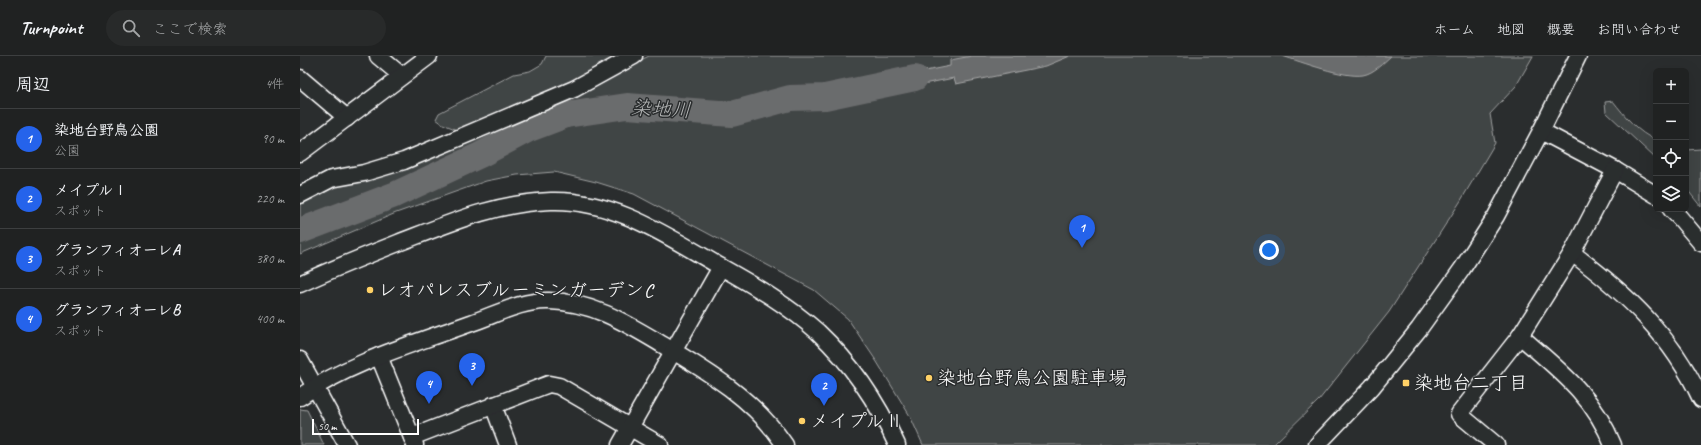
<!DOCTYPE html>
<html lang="ja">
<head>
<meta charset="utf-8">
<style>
	body { margin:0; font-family:Caveat,"Klee One",sans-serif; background:#282a2a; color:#f1f3f6 }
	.controls { position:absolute; right:12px; top:12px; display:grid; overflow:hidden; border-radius:6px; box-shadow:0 4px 16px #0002 }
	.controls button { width:36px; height:36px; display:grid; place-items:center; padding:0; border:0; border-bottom:1px solid #3d3f40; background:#202222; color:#f1f3f6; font:20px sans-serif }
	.scale { position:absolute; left:12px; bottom:10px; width:107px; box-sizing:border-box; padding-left:4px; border:2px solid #fff; border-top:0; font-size:11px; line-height:14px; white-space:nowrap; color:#fff; -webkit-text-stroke:3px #2a2d2e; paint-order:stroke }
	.you { position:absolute; left:969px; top:194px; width:14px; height:14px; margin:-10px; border:3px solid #fff; border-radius:50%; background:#1a73e8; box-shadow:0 0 0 6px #1a73e833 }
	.badge { display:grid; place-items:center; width:26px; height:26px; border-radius:50%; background:#2563eb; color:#fff; font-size:13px; font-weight:700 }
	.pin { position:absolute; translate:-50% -33px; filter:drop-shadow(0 1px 2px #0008) }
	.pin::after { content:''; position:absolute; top:21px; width:14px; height:12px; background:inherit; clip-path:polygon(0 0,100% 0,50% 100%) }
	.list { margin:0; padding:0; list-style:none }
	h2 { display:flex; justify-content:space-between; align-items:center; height:52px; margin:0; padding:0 16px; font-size:17px }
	h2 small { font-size:13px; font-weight:400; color:#a2a4a5 }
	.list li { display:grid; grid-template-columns:26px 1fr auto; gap:12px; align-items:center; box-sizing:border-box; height:60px; padding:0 16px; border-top:1px solid #3d3f40 }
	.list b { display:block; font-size:15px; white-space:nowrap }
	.list p { margin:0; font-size:13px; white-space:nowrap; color:#a2a4a5 }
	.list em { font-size:13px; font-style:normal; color:#a2a4a5 }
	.icon { flex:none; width:22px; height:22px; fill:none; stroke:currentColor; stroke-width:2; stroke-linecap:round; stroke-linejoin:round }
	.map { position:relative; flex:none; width:1401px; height:389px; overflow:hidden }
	header { display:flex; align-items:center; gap:24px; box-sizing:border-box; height:56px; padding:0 20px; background:#202222; border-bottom:1px solid #3d3f40 }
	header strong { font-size:19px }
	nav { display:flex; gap:22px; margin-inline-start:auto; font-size:14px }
	.search { width:280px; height:36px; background:#282a2a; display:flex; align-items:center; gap:10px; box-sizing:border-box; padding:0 14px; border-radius:22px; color:#a2a4a5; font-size:15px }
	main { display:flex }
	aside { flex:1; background:#202222 }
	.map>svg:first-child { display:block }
	.green { fill:#414445; stroke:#a0a2a2 }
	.water { fill:#6a6c6d; stroke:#a6a7a7 }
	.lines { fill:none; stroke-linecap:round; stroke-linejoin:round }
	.river { stroke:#6a6c6d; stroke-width:26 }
	.minor-casing { stroke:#fff; stroke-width:19 }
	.minor { stroke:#2a2d2e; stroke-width:16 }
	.poi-dot { fill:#ffd166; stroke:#2a2d2e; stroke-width:1.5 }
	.labels { text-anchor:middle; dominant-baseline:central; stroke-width:3; stroke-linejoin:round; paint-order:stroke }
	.poi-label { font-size:19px; fill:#fff; stroke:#2a2d2e; text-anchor:start }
	.water-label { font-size:20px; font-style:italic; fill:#b4b6b6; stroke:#2a2d2e }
</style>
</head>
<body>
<header>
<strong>Turnpoint</strong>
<div class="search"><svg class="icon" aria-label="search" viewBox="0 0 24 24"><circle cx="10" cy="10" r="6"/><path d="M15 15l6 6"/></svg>ここで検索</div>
<nav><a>ホーム</a><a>地図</a><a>概要</a><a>お問い合わせ</a></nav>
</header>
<main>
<aside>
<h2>周辺<small>4件</small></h2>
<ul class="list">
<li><span class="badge">1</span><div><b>染地台野鳥公園</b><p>公園</p></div><em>90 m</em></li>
<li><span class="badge">2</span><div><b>メイプルⅠ</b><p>スポット</p></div><em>220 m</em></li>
<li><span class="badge">3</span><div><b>グランフィオーレA</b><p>スポット</p></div><em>380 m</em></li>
<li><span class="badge">4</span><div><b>グランフィオーレB</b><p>スポット</p></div><em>400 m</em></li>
</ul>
</aside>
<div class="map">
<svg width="1401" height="389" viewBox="0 0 1401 389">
	<rect width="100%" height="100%" fill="#2a2d2e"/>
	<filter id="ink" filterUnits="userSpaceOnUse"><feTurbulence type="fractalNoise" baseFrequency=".025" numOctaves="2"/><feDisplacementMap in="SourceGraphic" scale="8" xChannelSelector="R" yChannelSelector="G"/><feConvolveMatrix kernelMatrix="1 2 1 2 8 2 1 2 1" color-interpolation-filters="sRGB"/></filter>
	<g filter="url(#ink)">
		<g class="green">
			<polygon points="246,0 319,0 271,27 162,76 143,68 136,63 139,57 214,18 230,15 242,8"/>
			<polygon points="349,0 1233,0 1216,30 1190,58 1195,87 1160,146 1089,256 1019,344 973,389 623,389 610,360 577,306 548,263 514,234 334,138 296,126 254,116 217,119 186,125 96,157 0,198 0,145 34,129 305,22"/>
			<path d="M1313 45C1325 60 1338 77 1356 84V103L1306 56 1305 46Z"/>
			<polygon points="1401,93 1401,151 1386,132 1386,94"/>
			<polygon points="0,353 7,354 24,389 0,389"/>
		</g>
		<g class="water">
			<polygon points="672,0 770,0 746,10 656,28 654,22 582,36 580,24 650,10 650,4"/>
			<path d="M982 0H1091C1083 7 1074 17 1063 19 1044 22 1002 6 982 0Z"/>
		</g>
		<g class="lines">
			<polyline class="river" points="0,175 94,139 180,99 229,73 266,59 327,50 432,58 490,42 525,41 615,22"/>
			<defs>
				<g id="minor">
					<polyline points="78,0 102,20"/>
					<polyline points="0,22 47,62"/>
					<polyline points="1241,75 1315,114 1356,139"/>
					<polyline points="0,97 129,0"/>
					<polyline points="0,139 31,123 64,117 104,105 274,33 334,0"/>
					<polyline points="1371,153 1380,162 1401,187"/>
					<path d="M1272 197C1327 238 1372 280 1401 343"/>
					<path d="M0 228C32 213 65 200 98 187 150 167 195 147 251 145 314 143 369 181 421 211 455 230 489 250 518 276 552 308 578 347 597 389"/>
					<path d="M1220 280C1259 314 1293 339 1313 389"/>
					<polyline points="79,300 115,389"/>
					<polyline points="0,304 47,389"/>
					<path d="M0 341C47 307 116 287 171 267 195 259 222 244 249 245 293 246 326 267 363 289 409 316 455 344 485 389"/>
					<polyline points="193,349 208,389"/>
					<polyline points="112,381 241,331 249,328 259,330 360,389"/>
					<polyline points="320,389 421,211"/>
					<polyline points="1017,389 1072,331 1119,273 1162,213 1196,160 1241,75 1278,0"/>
					<polyline points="1196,389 1159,358 1220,280 1272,197 1315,114"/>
				</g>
			</defs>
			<use href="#minor" class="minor-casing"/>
			<use href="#minor" class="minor"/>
		</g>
	</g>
	<g class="poi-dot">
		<circle cx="70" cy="234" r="4"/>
		<circle cx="629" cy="322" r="4"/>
		<rect x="1102" y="323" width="8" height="8" rx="2"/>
		<circle cx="502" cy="365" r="4"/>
	</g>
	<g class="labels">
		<g class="poi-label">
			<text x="78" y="234">レオパレスブルーミンガーデンC</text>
			<text x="637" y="322">染地台野鳥公園駐車場</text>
			<text x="1114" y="327">染地台二丁目</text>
			<text x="510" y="365">メイプルⅡ</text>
		</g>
		<g class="water-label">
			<text transform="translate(361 53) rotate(3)">染地川</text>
		</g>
	</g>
</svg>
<div class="controls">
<button>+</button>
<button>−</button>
<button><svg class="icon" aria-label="locate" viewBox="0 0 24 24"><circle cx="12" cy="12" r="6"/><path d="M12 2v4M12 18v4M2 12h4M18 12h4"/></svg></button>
<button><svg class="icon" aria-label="layers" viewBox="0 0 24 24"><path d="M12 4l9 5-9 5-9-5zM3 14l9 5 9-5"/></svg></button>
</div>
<div class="scale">50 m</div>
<div class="you"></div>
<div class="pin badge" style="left:782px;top:192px">1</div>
<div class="pin badge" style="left:524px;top:350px">2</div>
<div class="pin badge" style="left:172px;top:330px">3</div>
<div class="pin badge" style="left:129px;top:348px">4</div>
</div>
</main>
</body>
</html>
